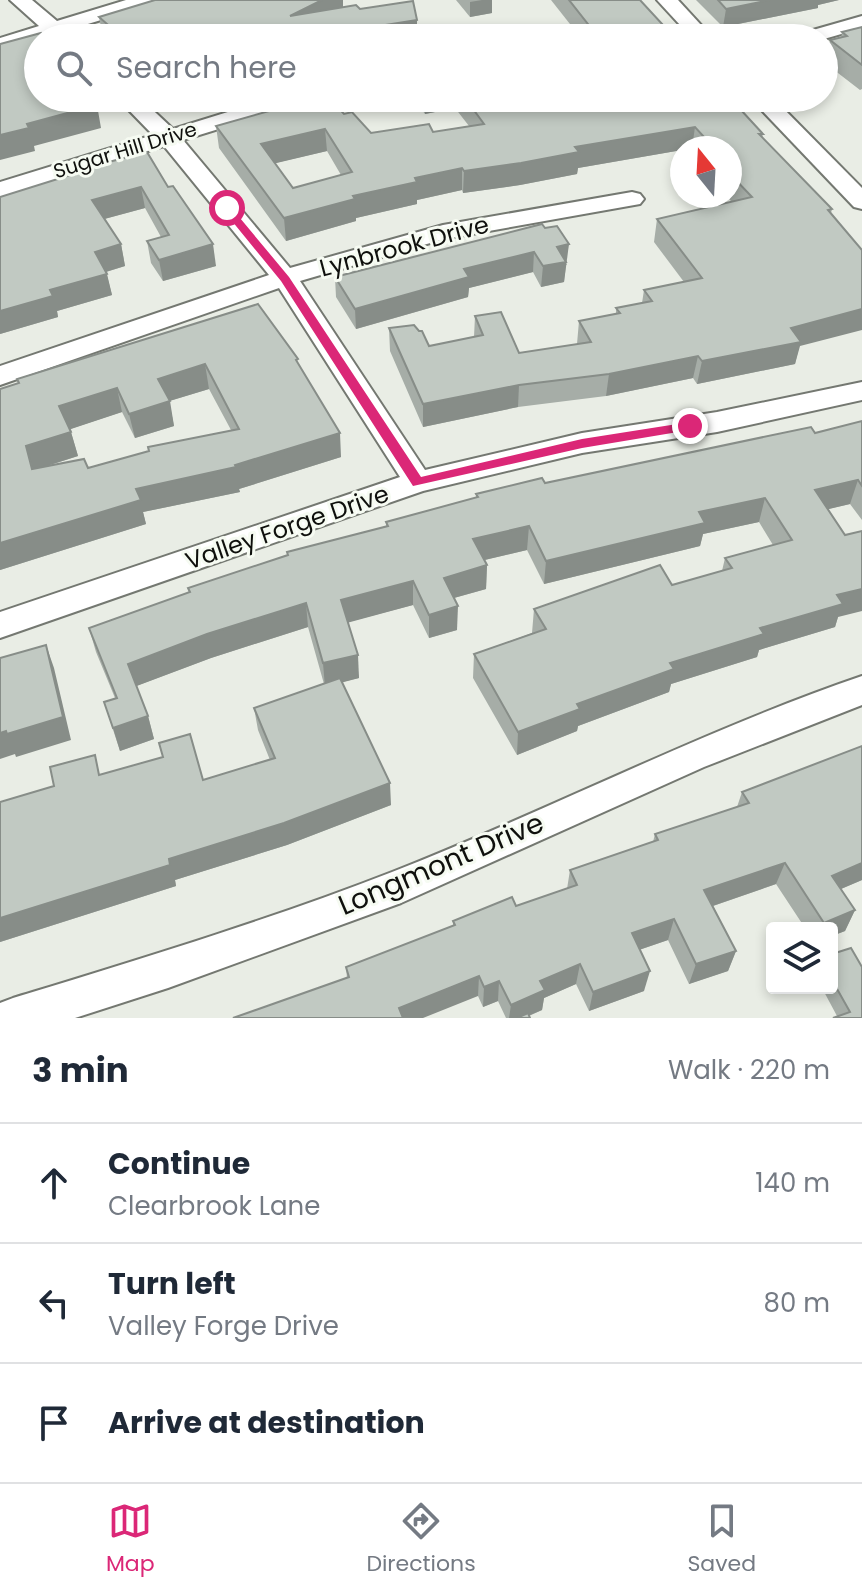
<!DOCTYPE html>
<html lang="en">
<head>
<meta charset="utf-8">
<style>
	body { margin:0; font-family:Poppins,sans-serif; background:#f2f2f3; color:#1f2937 }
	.controls { position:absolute; right:24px; bottom:24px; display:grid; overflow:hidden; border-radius:8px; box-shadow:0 4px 12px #0003 }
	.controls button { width:72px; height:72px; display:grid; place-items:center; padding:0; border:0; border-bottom:2px solid #e0e1e3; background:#fff; color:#1f2937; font:40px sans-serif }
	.compass { position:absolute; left:670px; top:136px; width:72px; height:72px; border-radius:50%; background:#fff; box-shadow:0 4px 12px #0003; rotate:342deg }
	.stop { position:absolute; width:24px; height:24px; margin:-18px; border:6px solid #db2777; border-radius:50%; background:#fff }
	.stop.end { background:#db2777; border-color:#fff; box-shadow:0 2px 8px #0008 }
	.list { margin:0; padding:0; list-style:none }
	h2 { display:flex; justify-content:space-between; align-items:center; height:104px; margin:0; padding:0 32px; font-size:34px }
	h2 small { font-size:26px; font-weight:400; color:#747a83 }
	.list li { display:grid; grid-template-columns:52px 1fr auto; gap:24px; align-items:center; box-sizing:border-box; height:120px; padding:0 32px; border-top:2px solid #e0e1e3 }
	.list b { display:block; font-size:30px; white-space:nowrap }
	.list p { margin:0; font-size:26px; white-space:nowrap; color:#747a83 }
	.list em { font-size:26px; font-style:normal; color:#747a83 }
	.icon { flex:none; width:44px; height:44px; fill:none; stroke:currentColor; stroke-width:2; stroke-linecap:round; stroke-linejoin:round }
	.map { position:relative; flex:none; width:862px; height:1018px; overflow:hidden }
	.search { position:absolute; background:#fff; box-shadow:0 4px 12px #0003; left:24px; right:24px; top:24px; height:88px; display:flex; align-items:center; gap:20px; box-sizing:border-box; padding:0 28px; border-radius:44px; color:#747a83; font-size:30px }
	.sheet { height:464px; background:#fff }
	nav { display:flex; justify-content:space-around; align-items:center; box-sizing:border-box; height:112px; border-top:2px solid #e0e1e3; background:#fff; font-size:22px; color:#747a83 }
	nav a { display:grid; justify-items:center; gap:4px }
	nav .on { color:#db2777 }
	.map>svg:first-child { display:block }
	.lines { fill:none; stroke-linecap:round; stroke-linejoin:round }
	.minor-casing { stroke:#747871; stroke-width:4 }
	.minor { fill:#fff; fill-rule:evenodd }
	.wall { fill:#a6ada7; fill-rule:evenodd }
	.shaded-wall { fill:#878d88 }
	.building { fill:#c1c9c2; stroke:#878d88; stroke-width:2; fill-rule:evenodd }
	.route { fill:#db2777 }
	.labels { text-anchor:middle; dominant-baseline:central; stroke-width:6; stroke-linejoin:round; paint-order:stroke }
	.far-street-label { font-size:20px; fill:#0f100d; stroke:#f6fbf2 }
	.street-label { font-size:24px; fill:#0f100d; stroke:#f6fbf2 }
	.near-street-label { font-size:28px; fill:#0f100d; stroke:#f6fbf2 }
</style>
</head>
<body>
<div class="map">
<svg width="862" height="1018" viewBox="0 0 862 1018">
	<rect width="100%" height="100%" fill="#e9ede5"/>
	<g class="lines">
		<defs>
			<g id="minor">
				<polygon points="10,0 32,0 57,21 126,0 157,0 154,4 68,30 76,38 50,35 0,50 0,38 39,26"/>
				<polygon points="657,0 678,0 713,38 692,38"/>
				<polygon points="862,16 862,28 824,39 796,38 799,34"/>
				<polygon points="117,98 140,98 173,129 273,98 306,98 303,103 183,140 290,268 443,225 632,192 640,194 644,199 640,204 444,239 300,281 425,470 582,433 717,412 862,382 862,400 717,432 582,453 423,491 0,638 0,612 400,477 279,288 0,385 0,366 269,275 164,146 0,197 0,182 153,135"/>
				<polygon points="750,98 773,98 862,188 862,209 854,207"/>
				<path d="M862 676V705L704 767 401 903 168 988 75 1018H0V1003L13 998C140 959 269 920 392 872 550 810 701 731 862 676Z"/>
			</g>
		</defs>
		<use href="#minor" class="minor-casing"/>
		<use href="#minor" class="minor"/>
	</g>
	<g class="wall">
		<polygon points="155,0 343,0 343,7 360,9 417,38 104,38 103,37 99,17"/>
		<polygon points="456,0 492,0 492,13 470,17"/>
		<polygon points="551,0 640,0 675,38 581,38"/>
		<polygon points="696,0 839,0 818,5 818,8 723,27"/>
		<polygon points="862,27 862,89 860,90 825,63 830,40 841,38 842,32"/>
		<polygon points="165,98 206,98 172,107"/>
		<path d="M413 98H730L763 134 762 138 832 209 795 364 697 384 693 378 606 396 518 407 423 427 390 351 389 328 429 346 474 337 475 316 519 353 577 344 579 321 616 314V308L642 303 644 290 684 282 654 242 657 219 732 202 726 196H730V148H682V150L578 168 577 174 520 185 463 193 462 190 417 200V204L356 218V221L286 241 219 148 216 126 344 114 371 133 433 132 469 126 455 108 425 114ZM327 151 341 175 293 188 275 163Z"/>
		<polygon points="147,152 216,266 163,281 151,263 147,241 161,237 145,208 104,219 121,244 125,266 106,272 112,295 57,311 58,317 0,334 79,172 78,170"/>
		<polygon points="542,224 567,265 566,265 564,282 541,287 533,272 469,288 468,297 356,329 336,297 335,277"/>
		<path d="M258 304 299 365 341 457 239 489 240 492 143 512 146 524 0 570V389ZM209 389 231 430 88 468H41L78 456 70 429 122 412 135 438 174 426 169 401Z"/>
		<polygon points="862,421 862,520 850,504 828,509 838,617 835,627 759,650 757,657 671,684 669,692 578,726 577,731 517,755 473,678 474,654 532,633 534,609 672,585 722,571 725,558 773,545 759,522 703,534 700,546 544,584 527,550 484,560 487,565 486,589 454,598 457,630 429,638 413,605 348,622 359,678 342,682 391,805 287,845 175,880 176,886 0,942 0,802 102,774 203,780 270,760 258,730 254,708 324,684 308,627 211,658 136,686 148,716 154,739 120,751 104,702 115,698 96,652 89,628 189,593 188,588 288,556 287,552 386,527 386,522 476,498 476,494 545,483 815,433"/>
		<polygon points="862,746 862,880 841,889 855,910 845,931 832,936 832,928 805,928 776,884 713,906 736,951 728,971 689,984 668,940 639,950 644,991 589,1011 576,984 544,998 542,1010 529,1016 530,1018 506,1018 498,1001 483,1007 478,996 347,978 346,967 453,926 453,921 516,906 567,889 570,870 653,842 655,834 737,807 742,792"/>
		<polygon points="832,954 862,1018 837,1016 822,988 832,988"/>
	</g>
	<g class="shaded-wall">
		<polygon points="322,0 343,0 343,10 290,16"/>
		<polygon points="482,0 492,0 492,13 470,17 470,2"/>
		<polygon points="770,0 839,0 818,5 818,8 723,27 726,9"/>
		<polygon points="417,20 417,38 345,38 348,31"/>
		<polygon points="171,98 206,98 172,107"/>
		<polygon points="425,98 456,98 455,108 425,114"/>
		<polygon points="97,105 101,128 34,146 35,151 0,160 0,135 27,124"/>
		<polygon points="695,127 692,148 682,148 682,150 578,168 577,174 520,185 463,193 464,171 575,147"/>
		<polygon points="325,129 327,151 264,166 261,144"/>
		<polygon points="462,168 462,190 417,200 417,204 356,218 356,221 286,241 284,218 353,196 415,178"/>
		<polygon points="141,187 145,208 97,221 92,200"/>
		<polygon points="121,244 125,266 99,274 95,252"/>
		<polygon points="213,244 216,266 163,281 159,260"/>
		<polygon points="569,244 564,282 541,287 543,266 557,247"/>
		<polygon points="534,252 533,272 469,288 468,297 356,329 355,309 464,269"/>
		<polygon points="107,274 112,295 57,311 58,317 0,334 0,311 50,290"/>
		<polygon points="862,309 862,330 800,346 795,364 697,384 702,361 791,328"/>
		<polygon points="698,356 693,378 606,396 609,374"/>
		<polygon points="205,364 209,389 163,403 158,379"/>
		<polygon points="519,385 518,407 423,427 423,404"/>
		<polygon points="117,388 122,412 65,431 59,406"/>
		<polygon points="170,401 174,426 135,438 129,414"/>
		<polygon points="71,432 78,456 34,470 40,494 26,446"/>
		<polygon points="340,433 341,457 239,489 240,492 143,512 146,524 0,570 0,543 136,489 235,465"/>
		<polygon points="858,480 850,504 808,514 815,490"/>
		<polygon points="765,498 759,522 703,534 700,546 544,584 546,561 699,512"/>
		<polygon points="529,526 527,550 472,563 473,539"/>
		<polygon points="487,565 486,589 443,601 444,578"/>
		<polygon points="413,581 413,605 343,624 341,600"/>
		<polygon points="862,589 862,611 838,617 835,627 759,650 757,657 671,684 669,692 578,726 577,731 517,755 518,732 577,704 670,663 760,628 837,595"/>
		<polygon points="306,603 308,627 211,658 134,687 128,664 207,634"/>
		<polygon points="458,606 457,630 429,638 429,615"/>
		<polygon points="46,645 54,668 71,740 16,757 15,754 0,759 0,733"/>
		<polygon points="358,655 359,678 325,687 323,663"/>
		<polygon points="148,716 154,739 120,751 113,728"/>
		<polygon points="390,783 391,805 287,845 175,880 176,886 0,942 0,918"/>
		<polygon points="785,863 776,884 698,911 704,890"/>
		<polygon points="862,863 862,880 822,897 832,876"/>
		<polygon points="855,910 845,931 832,936 832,928 822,928 824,923"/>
		<polygon points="674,919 668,940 627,954 632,933"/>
		<polygon points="736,951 728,971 689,984 696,964"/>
		<polygon points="580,964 576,984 544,998 542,1010 523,1018 509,1018 511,1005 540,981"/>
		<polygon points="650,971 644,991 589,1011 593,992"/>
		<polygon points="479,976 478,996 423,1018 399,1018 399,1008"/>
		<polygon points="499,981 498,1001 483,1007 484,987"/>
	</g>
	<g class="building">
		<polygon points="155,0 322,0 290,16 356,5 360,9 413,1 417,20 348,31 353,36 345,38 123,38 99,17"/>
		<polygon points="569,0 640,0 675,38 599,38"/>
		<polygon points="718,0 770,0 726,9"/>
		<polygon points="862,27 862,65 830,40 847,36 842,32"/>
		<polygon points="41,33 44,38 38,38 38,98 91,98 97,105 27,124 29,128 0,135 0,44"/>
		<path d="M315 98H329L344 114 352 112 371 133 429 124 433 132 484 124 465 98H730L763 134H759L832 209 828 210 862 250V309L791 328 801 342 702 361 698 356 609 374 519 385 423 404 389 328 414 325 419 331H422L429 346 483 335 475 316 501 312 519 353 591 342 579 321 620 313 616 308 652 301 644 290 702 278 657 219 752 197 730 174 736 172 730 166V148H714L695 127 575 147 579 152 521 163 464 171 462 168 415 178 417 182 353 196 355 199 284 218 216 126ZM325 129 352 172 293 188 261 144Z"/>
		<polygon points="147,152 168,187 173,186 213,244 159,260 147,241 169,235 141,187 92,200 121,244 95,252 107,274 50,290 53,296 0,311 0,197 80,172 78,170"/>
		<polygon points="542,224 545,228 557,226 569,244 557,247 566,262 543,266 534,252 464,269 469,277 355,309 335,277"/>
		<path d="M258 304 298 359 296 360 340 433 235 465 236 467 136 489 141 500 0 543V389L19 383 17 379ZM205 364 239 429 148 447 149 451 88 468 84 459 32 469 26 446 71 432 59 406 117 388 129 414 170 401 158 379Z"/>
		<polygon points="862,421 862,486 858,480 815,490 845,535 862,531 862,589 837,595 843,604 760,628 764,634 670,663 674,669 577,704 580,709 518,732 474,654 546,629 534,609 660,565 672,585 732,568 725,558 792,540 765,498 699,512 705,523 546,561 529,526 473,539 487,565 444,578 458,606 429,615 413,581 341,600 358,655 323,663 306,603 207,634 128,664 148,716 113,728 104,702 117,698 89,628 190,592 188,588 288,555 287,552 388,526 386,522 478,497 476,494 542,478 545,483 811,427 815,433"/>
		<polygon points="46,645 63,717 7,734 6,731 0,733 0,658"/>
		<polygon points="340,678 390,783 284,823 169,859 170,865 0,918 0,802 54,786 50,767 95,755 99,775 163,757 159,743 190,734 203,780 275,758 254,708"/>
		<polygon points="862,746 862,863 832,876 855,910 824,923 785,863 704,890 736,951 696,964 674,919 632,933 650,971 593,992 580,964 540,981 545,990 511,1005 499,981 484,987 479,976 399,1008 403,1018 233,1018 349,977 346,967 455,925 453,921 512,897 516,906 577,885 570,870 658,840 655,834 749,803 742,792"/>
		<polygon points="851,948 862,967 862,1018 833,1018 850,1012 832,980 832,954"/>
		<polygon points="528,1013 530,1018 517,1018"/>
	</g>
	<polygon class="route" points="223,206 230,206 289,277 421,477 582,439 690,422 696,426 690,430 582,448 413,486 281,281 223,210"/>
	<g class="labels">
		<g class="far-street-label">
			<text transform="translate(125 150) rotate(-17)">Sugar Hill Drive</text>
		</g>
		<g class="street-label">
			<text transform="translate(404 246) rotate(-15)">Lynbrook Drive</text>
			<text transform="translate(287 527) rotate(-19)">Valley Forge Drive</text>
		</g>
		<g class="near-street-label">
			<text transform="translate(441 864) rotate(-23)">Longmont Drive</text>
		</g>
	</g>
</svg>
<div class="controls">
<button><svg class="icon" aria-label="layers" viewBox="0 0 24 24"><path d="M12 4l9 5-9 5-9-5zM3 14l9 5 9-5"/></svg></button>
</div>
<svg class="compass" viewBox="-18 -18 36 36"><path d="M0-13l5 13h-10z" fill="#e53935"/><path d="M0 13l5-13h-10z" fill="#747a83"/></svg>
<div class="stop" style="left:227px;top:208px"></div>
<div class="stop end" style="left:690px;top:426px"></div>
<div class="search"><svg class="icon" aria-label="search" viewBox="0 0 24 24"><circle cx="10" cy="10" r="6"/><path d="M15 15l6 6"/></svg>Search here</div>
</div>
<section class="sheet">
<h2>3 min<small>Walk · 220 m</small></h2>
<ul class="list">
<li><svg class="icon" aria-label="ahead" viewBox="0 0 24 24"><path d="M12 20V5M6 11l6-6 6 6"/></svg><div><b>Continue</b><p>Clearbrook Lane</p></div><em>140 m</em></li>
<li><svg class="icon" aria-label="left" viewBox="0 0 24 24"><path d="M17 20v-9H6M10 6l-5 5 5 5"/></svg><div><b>Turn left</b><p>Valley Forge Drive</p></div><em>80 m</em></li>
<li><svg class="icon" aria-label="arrive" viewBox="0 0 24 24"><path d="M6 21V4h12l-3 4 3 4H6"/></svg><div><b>Arrive at destination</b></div></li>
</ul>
</section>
<nav>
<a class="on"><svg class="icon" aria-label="map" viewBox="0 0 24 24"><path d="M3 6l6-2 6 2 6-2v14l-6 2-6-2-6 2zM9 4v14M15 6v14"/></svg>Map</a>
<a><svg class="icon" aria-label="directions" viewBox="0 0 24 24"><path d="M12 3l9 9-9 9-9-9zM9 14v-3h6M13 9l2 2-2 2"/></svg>Directions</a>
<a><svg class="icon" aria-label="saved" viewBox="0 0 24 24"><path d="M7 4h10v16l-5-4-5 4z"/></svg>Saved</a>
</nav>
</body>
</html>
